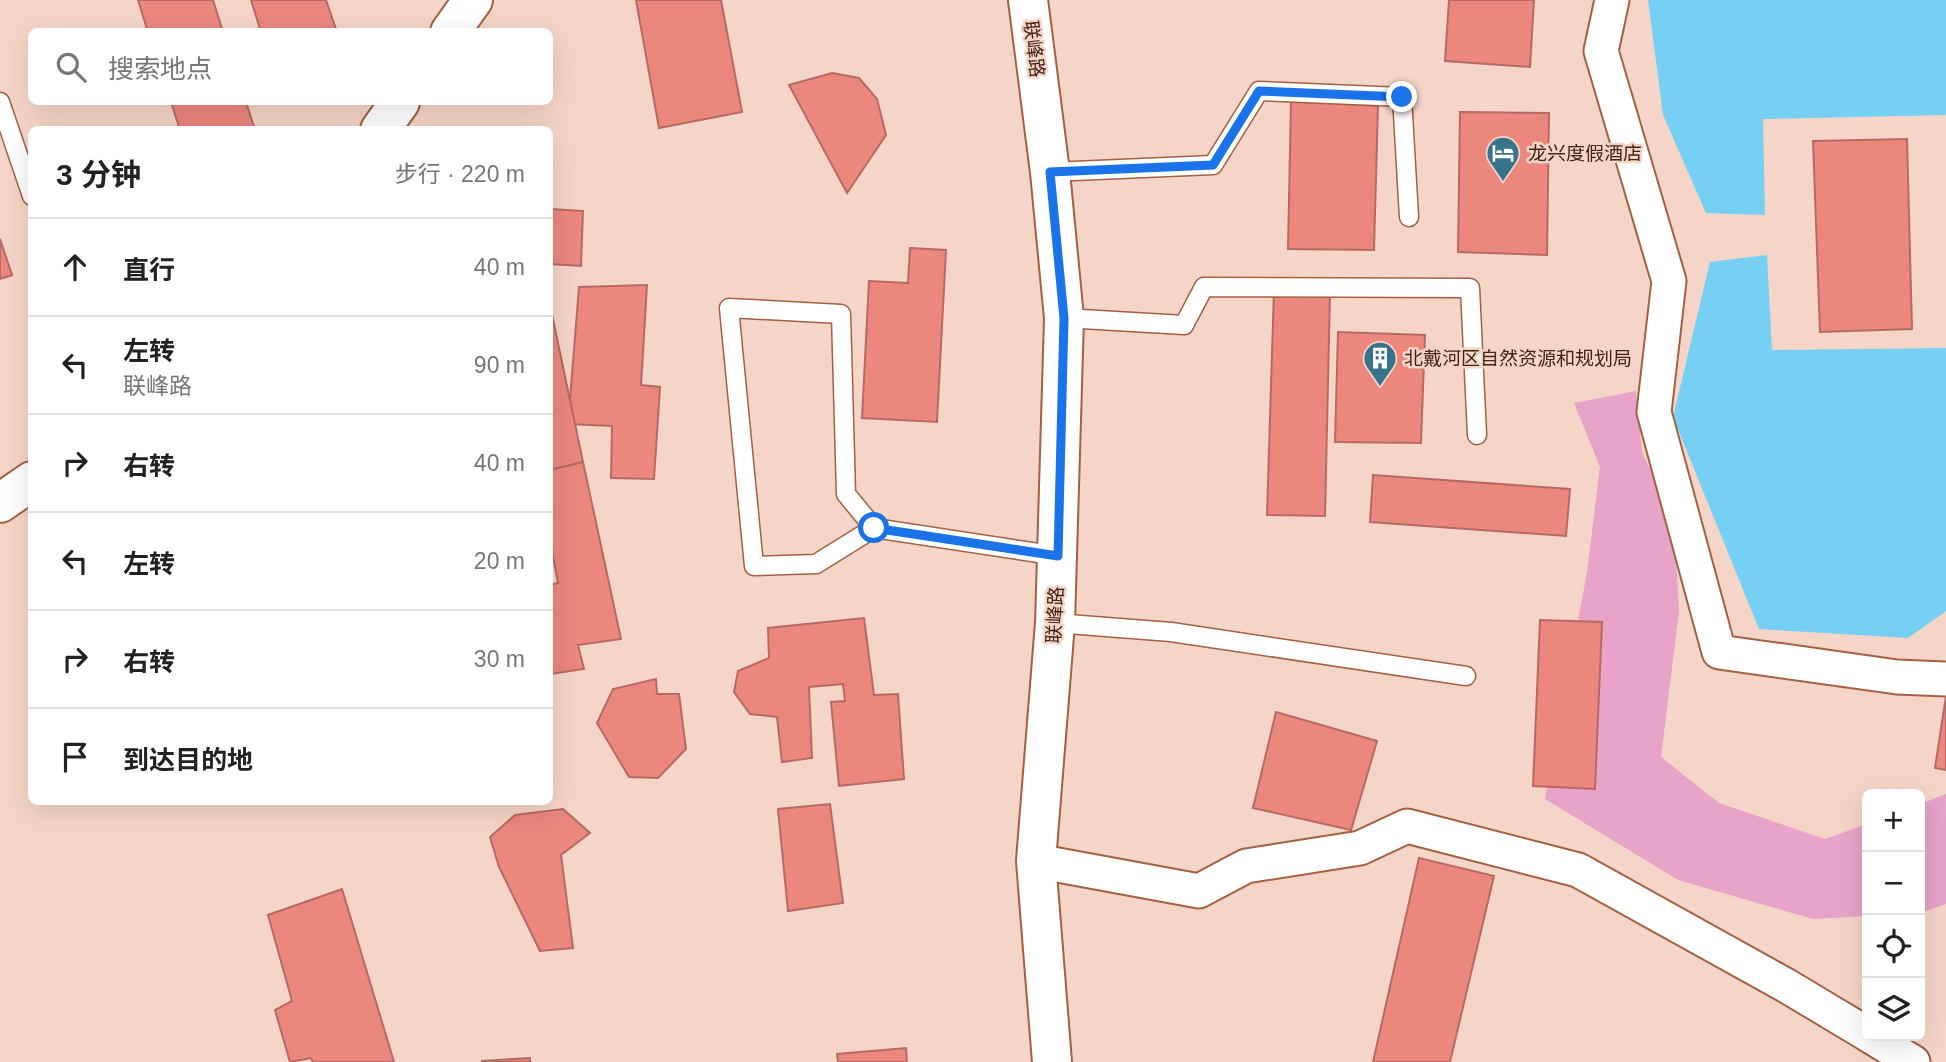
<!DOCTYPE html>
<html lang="zh">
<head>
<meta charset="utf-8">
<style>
	body { margin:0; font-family:Arial,"Noto Sans SC",sans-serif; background:#f6f6f6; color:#222 }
	.controls { position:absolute; right:21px; bottom:21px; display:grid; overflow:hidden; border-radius:10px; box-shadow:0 7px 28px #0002 }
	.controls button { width:63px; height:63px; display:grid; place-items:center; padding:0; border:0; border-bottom:2px solid #e0e0e0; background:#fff; color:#222; font:35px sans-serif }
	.stop { position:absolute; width:21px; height:21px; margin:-16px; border:5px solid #1a73e8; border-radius:50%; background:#fff }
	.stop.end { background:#1a73e8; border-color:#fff; box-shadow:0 2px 7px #0008 }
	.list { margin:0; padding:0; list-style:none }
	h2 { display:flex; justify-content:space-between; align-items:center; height:91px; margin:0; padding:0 28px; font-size:30px }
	h2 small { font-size:23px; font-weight:400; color:#767676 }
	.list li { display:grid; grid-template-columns:46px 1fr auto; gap:21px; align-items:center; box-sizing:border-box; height:98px; padding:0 28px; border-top:2px solid #e0e0e0 }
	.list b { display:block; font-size:26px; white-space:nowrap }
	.list p { margin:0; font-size:23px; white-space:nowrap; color:#767676 }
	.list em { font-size:23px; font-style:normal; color:#767676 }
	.icon { flex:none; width:38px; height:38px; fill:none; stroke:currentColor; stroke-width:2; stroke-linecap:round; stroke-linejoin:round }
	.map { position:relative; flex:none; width:1946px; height:1062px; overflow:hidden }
	.search { position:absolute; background:#fff; box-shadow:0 7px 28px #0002; left:28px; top:28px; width:525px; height:77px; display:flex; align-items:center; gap:18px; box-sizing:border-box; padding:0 24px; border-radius:10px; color:#767676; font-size:26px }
	.panel { position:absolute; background:#fff; box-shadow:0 7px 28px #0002; left:28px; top:126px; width:525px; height:679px; border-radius:10px }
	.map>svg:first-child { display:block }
	.green { fill:#e7a3c8 }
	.water { fill:#75d0f4 }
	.building { fill:#ec877e; stroke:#b76a63; stroke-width:2 }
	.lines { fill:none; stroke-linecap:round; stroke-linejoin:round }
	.service-casing { stroke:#a46040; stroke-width:21 }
	.minor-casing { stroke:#a46040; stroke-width:37 }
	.secondary-casing { stroke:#a46040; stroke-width:42 }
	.service { stroke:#fff; stroke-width:18 }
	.minor { stroke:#fff; stroke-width:33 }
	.secondary { stroke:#fff; stroke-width:38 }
	.route { stroke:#1a73e8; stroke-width:9 }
	.labels { text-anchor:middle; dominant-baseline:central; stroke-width:5; stroke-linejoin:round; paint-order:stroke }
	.street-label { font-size:19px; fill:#422517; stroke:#f5d5c7 }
	.poi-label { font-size:19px; fill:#422517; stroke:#f5d5c7; text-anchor:start }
</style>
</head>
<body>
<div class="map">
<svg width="1946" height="1062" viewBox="0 0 1946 1062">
	<rect width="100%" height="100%" fill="#f5d5c7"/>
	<g class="green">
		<polygon points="1636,391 1642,452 1674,520 1679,611 1661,757 1719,803 1825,839 1867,824 1867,916 1813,919 1678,880 1545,799 1587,572 1600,467 1574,403"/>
		<polygon points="1946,794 1946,904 1920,913 1920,804"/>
	</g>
	<g class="water">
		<polygon points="1648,0 1946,0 1946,115 1763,119 1765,215 1706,213 1663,115"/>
		<polygon points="1767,255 1772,350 1946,348 1946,611 1908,638 1759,629 1673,417 1710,262"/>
	</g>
	<g class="building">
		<polygon points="138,0 213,0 223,32 148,32"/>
		<polygon points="251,0 326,0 337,32 261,32"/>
		<polygon points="636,0 721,0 742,112 659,128"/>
		<polygon points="1449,0 1534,0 1530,67 1445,61"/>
		<polygon points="832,73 859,78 877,99 886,135 847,193 789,85"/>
		<polygon points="1291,101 1378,106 1374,250 1288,249"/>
		<polygon points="171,102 246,102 255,130 180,130"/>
		<polygon points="1460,112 1549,113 1547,255 1458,252"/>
		<polygon points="1907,139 1912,329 1820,332 1813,141"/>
		<polygon points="550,209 583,211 581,266 550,264"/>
		<polygon points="0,239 12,275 0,279"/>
		<polygon points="910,248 946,250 937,422 862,418 869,281 908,283"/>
		<polygon points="647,285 641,385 660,387 654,479 611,478 612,426 568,424 579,287"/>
		<polygon points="1274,289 1330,293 1325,516 1267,515"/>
		<polygon points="550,305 583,462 550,470"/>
		<polygon points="1338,332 1425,335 1421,443 1335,442"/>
		<polygon points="583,462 621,639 578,645 584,669 550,674 550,585 558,583 550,541 550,470"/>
		<polygon points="1373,475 1570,489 1566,536 1370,522"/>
		<polygon points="864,618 874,695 898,694 904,779 839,786 831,702 845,701 843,684 809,687 812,758 782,762 777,717 750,714 734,692 738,671 769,658 768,628"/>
		<polygon points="1540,620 1602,622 1595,789 1533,786"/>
		<polygon points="656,679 657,694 679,694 686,749 658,778 629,777 597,723 613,689"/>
		<polygon points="1946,696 1946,770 1935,768"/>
		<polygon points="1276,712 1377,741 1351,830 1253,808"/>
		<polygon points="830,804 843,903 788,911 778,809"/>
		<polygon points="563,809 590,833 561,855 573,948 540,951 499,867 490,837 515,815"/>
		<polygon points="1419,858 1494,876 1450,1062 1373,1062"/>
		<polygon points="342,889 394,1062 313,1062 311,1058 290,1062 275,1010 292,1001 268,915"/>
		<polygon points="906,1048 907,1062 838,1062 837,1054"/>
		<polygon points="530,1058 530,1062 482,1062 482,1061"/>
	</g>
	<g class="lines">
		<defs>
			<g id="service">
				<polyline points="0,102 32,196"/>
				<polyline points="1050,172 1213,165 1259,91 1402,97 1409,217"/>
				<polyline points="1064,318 1184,325 1204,287 1470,288 1477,435"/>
				<polyline points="874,528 846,494 841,314 729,308 754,566 816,564 874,528 1058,556"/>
				<polyline points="1055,623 1171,632 1466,676"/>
			</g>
			<g id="minor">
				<polyline points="1612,0 1601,51 1669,281 1654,412 1719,652 1897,677 1946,679"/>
				<polyline points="1036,861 1199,891 1246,866 1360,848 1407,826 1578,870 1787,986 1867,1034"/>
				<polyline points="1870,1036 1913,1062"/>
			</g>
			<g id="secondary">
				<polyline points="1028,0 1050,172 1064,318 1055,623 1036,861 1052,1062"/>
				<polyline points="450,32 473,0"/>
				<polyline points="380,130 400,102"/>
				<polyline points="0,503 32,481"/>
			</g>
		</defs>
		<use href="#service" class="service-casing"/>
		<use href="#minor" class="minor-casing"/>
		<use href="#secondary" class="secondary-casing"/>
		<use href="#service" class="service"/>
		<use href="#minor" class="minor"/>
		<use href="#secondary" class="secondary"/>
	</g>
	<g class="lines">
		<polyline class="route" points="874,528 1058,556 1064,318 1050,172 1213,165 1259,91 1402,97"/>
	</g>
	<defs>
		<symbol id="hotel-pin" viewBox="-11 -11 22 30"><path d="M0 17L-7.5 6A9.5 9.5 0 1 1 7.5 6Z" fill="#37748b" stroke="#f5d5c7"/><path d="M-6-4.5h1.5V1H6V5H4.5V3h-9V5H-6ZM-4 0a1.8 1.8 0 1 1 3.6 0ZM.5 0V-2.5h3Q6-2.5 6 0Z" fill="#fff"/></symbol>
		<symbol id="building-pin" viewBox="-11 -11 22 30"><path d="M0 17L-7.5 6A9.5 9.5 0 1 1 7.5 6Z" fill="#37748b" stroke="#f5d5c7"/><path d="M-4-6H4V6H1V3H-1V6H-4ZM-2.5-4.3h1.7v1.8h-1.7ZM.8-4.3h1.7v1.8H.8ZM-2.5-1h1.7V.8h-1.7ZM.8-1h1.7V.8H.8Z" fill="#fff"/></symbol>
	</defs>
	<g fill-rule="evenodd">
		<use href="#hotel-pin" x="1484" y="134" width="38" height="52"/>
		<use href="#building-pin" x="1361" y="339" width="38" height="52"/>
	</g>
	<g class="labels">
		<g class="street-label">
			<text transform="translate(1034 49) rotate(83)">联峰路</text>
			<text transform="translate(1055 615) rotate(-87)">联峰路</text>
		</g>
		<g class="poi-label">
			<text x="1528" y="153">龙兴度假酒店</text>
			<text x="1404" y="358">北戴河区自然资源和规划局</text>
		</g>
	</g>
</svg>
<div class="controls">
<button>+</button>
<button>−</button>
<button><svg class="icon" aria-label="locate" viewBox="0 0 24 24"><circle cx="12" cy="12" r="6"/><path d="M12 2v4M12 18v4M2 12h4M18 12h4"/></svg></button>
<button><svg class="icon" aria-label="layers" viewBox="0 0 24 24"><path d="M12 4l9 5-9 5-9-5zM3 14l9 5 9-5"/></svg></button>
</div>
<div class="stop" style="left:874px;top:528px"></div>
<div class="stop end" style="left:1402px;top:97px"></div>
<div class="search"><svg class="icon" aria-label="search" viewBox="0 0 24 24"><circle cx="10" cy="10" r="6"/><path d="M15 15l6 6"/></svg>搜索地点</div>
<section class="panel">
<h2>3 分钟<small>步行 · 220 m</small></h2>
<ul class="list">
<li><svg class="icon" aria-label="ahead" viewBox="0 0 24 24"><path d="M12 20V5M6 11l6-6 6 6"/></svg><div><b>直行</b></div><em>40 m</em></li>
<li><svg class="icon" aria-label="left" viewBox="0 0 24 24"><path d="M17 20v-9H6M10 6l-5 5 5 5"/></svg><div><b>左转</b><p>联峰路</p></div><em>90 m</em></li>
<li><svg class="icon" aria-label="right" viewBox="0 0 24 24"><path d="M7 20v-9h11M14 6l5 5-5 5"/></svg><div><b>右转</b></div><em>40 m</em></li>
<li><svg class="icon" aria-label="left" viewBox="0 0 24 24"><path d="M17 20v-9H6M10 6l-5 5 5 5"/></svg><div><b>左转</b></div><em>20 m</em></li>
<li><svg class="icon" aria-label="right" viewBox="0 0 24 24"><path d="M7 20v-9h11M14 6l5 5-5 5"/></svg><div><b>右转</b></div><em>30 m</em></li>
<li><svg class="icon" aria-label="arrive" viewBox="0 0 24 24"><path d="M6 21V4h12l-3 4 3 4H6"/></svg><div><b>到达目的地</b></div></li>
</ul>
</section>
</div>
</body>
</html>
